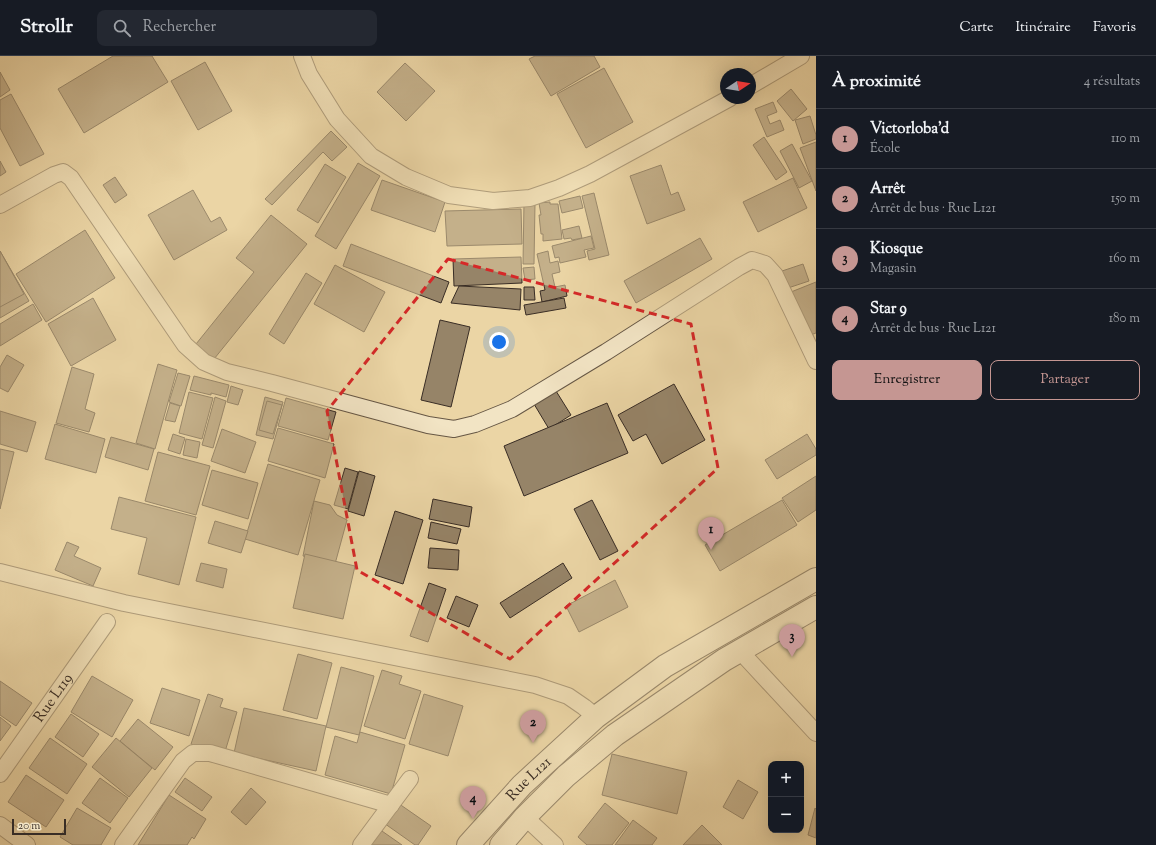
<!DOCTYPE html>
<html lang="fr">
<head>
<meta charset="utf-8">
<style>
	body { margin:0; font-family:"Sorts Mill Goudy",serif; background:#242831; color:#f1f3f6 }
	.controls { position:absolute; right:12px; bottom:12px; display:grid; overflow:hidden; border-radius:8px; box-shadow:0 4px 16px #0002 }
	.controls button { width:36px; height:36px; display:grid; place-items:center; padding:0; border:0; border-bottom:1px solid #363941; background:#171b24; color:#f1f3f6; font:20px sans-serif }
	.compass { position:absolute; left:720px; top:12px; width:36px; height:36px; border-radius:50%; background:#171b24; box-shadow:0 4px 16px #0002; rotate:78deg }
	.scale { position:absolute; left:12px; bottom:10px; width:54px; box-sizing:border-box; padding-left:4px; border:2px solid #392d25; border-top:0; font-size:11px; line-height:14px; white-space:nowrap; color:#392d25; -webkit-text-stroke:3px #f2e4c4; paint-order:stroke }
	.you { position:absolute; left:499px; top:286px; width:14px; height:14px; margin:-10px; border:3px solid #fff; border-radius:50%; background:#1a73e8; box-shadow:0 0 0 6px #1a73e833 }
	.badge { display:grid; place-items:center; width:26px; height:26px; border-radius:50%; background:#c59692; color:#111; font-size:13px; font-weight:700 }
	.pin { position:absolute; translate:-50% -33px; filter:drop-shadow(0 1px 2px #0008) }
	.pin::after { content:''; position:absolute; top:21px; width:14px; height:12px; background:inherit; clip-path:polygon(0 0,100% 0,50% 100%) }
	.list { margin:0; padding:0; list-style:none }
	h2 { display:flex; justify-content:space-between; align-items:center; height:52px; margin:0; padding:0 16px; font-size:17px }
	h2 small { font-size:13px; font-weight:400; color:#9ea1a6 }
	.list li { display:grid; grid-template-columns:26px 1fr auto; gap:12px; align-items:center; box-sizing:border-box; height:60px; padding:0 16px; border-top:1px solid #363941 }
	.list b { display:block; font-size:15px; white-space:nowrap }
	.list p { margin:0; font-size:13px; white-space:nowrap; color:#9ea1a6 }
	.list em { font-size:13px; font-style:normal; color:#9ea1a6 }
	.actions { display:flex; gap:8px; padding:12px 16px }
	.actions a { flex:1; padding:9px 0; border:1px solid #c59692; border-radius:8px; text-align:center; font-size:14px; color:#c59692 }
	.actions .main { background:#c59692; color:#111 }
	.icon { flex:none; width:22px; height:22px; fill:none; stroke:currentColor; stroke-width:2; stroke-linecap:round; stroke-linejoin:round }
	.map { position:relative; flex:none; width:816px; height:789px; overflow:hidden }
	header { display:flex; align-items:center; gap:24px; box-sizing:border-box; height:56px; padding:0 20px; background:#171b24; border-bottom:1px solid #363941 }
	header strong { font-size:19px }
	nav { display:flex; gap:22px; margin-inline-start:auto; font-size:14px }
	.search { width:280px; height:36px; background:#242831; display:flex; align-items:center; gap:10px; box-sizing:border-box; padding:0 14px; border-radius:8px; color:#9ea1a6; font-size:15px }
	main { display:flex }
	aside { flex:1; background:#171b24 }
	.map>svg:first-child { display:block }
	.building { fill:#968468; stroke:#392d25 }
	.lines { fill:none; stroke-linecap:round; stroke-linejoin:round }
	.minor-casing { stroke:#665745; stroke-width:18 }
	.secondary-casing { stroke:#392d25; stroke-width:24 }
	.minor { stroke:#f2e4c4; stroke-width:16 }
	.secondary { stroke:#f2e4c4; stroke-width:22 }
	.marked { fill:none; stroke:#d62828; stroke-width:3; stroke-dasharray:8 5; stroke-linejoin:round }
	.labels { text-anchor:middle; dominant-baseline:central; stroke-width:3; stroke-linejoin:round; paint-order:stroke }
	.street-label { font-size:15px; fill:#392d25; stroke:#f2e4c4 }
</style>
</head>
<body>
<header>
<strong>Strollr</strong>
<div class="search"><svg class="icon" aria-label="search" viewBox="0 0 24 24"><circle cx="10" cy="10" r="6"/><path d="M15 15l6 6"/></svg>Rechercher</div>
<nav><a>Carte</a><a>Itinéraire</a><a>Favoris</a></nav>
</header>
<main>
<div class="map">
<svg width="816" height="789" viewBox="0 0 816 789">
	<rect width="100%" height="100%" fill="#ebd5a5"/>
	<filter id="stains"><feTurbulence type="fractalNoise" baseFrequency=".005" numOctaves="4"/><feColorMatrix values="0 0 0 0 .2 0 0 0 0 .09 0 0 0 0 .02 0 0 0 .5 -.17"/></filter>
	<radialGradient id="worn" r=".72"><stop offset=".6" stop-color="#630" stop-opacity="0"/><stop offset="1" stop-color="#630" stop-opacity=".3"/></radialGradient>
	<g class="building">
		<polygon points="113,0 152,0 168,26 84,77 58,33"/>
		<polygon points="535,0 594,0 600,11 551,40 529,3"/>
		<polygon points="205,6 232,55 198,74 171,25"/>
		<polygon points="405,7 435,35 406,65 377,36"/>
		<polygon points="604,12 633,66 586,92 557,38"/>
		<polygon points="0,16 10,34 0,41"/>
		<polygon points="791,33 807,53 793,65 777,45"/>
		<polygon points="11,38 44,98 20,110 0,72 0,44"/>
		<polygon points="773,46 777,56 767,60 770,68 780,64 784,74 767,81 755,53"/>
		<polygon points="810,60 816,79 816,83 803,88 795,64"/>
		<polygon points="331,75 347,91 332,105 323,96 272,149 265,143"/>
		<polygon points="764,81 787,116 776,124 753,89"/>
		<polygon points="816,86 816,135 800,92"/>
		<polygon points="792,88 812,125 799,132 780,95"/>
		<polygon points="0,105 6,116 0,120"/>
		<polygon points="358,107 380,120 336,193 315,180"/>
		<polygon points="325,108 346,121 318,167 297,154"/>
		<polygon points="661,109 671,139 678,136 685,154 647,168 630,120"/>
		<polygon points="115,121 127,139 115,147 103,129"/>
		<polygon points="793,122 807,152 758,176 743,146"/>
		<polygon points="382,124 445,146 435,176 371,154"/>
		<polygon points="193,134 211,166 220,161 227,174 174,204 148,159"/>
		<polygon points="594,137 609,199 589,204 587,195 595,193 582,140"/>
		<polygon points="580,140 583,152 562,157 559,145"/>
		<polygon points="524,146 535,147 534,208 523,208"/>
		<polygon points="550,146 550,148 558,148 562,183 543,185 543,178 541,178 539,159 541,159 539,147"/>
		<polygon points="521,153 522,188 447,190 445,155"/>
		<polygon points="271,159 307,188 210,308 192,293 254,216 236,202"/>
		<polygon points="579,170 582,182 572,184 571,182 564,183 562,174"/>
		<polygon points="85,174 115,222 46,266 16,218"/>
		<polygon points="591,180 594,192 584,194 586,201 560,207 559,201 555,202 552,190"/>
		<polygon points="700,182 712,203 636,247 624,225"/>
		<polygon points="351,188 449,226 441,247 343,210"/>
		<polygon points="0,195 29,245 0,262"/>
		<polygon points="0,195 24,238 0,251"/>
		<polygon points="548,195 550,207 558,205 560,216 552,218 555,231 565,229 567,240 542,246 540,235 545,234 537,198"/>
		<polygon points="521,201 522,227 454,230 453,203"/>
		<polygon points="803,208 809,225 785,233 779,216"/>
		<polygon points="335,209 385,236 364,276 314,248"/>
		<polygon points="534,211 535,223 525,224 523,212"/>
		<polygon points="306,217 322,227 284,288 269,278"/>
		<polygon points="816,226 816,277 808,280 791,236"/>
		<polygon points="459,230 521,233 520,254 451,247"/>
		<polygon points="524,231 534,231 535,244 524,244"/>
		<polygon points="93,242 116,284 71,310 48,268"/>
		<polygon points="564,242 566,252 526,259 524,249"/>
		<polygon points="33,248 42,264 0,290 0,268"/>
		<polygon points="440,264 470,271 451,351 421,344"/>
		<polygon points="7,299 24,309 8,336 0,332 0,311"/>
		<polygon points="158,308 177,314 155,393 136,387"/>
		<polygon points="72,311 94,318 85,353 95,357 89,376 56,367"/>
		<polygon points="178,317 190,320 181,350 169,346"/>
		<polygon points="194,320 229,329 226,341 211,337 211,339 190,334"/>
		<polygon points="674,328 705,384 662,408 646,378 633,385 618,359"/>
		<polygon points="231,330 243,334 238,349 227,346"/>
		<polygon points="556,335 571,359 549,373 534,348"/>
		<polygon points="189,336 213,342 202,383 179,377"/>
		<polygon points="215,341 226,345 213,392 202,389"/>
		<polygon points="265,341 283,346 273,383 256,379"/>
		<polygon points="286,342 336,356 328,384 278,370"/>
		<polygon points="267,345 282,349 273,378 259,374"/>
		<polygon points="170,347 180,350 175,366 165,364"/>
		<polygon points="607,347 628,397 524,440 504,390"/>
		<polygon points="0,355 36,366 27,396 0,388"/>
		<polygon points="55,368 105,383 96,417 45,403"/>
		<polygon points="278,372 334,388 325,422 268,405"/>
		<polygon points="222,373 256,386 245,417 211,405"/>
		<polygon points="173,378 185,382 180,398 168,394"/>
		<polygon points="807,378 816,393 816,399 777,423 765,404"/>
		<polygon points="111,381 154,393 148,414 105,401"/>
		<polygon points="186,383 200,386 197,402 183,399"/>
		<polygon points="0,393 14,396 0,453"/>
		<polygon points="158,396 210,410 196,459 145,445"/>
		<polygon points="268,408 320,424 298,499 245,483"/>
		<polygon points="345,412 358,416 348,453 334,449"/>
		<polygon points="212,414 258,427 248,463 202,449"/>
		<polygon points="359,415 375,420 364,460 348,455"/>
		<polygon points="816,420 816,454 798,466 782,442"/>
		<polygon points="119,441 196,461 179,529 138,518 147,482 111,473"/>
		<polygon points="433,443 472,451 469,471 429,463"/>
		<polygon points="592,444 618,495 600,504 574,453"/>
		<polygon points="782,444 797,469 720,515 705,489"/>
		<polygon points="314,445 330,449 337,459 347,464 335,508 303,500"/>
		<polygon points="395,455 423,464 403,528 375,519"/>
		<polygon points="215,465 248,475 241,497 208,487"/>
		<polygon points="431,466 461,473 457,488 428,482"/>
		<polygon points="67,486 79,491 74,500 101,512 93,530 55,514"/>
		<polygon points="430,492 459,494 458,514 428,512"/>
		<polygon points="305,498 355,510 343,563 293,552"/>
		<polygon points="201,507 227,513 223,532 196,525"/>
		<polygon points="563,507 572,522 510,562 500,547"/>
		<polygon points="615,524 628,551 579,576 566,550"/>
		<polygon points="429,527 446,533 428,586 410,580"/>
		<polygon points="456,540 478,549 469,571 447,562"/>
		<polygon points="298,598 332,607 317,663 283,654"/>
		<polygon points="341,611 374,620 359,679 326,671"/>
		<polygon points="382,614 402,620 399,628 421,635 405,683 364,670"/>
		<polygon points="92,620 133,644 112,681 71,656"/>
		<polygon points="0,625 32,647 16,670 0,659"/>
		<polygon points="162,632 200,644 189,680 150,667"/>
		<polygon points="208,638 223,643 220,651 237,656 224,699 191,688"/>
		<polygon points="424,638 463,650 448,700 409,688"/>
		<polygon points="244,652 326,670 316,715 234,697"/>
		<polygon points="71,658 99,678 83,701 55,681"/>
		<polygon points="0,661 11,670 0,685"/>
		<polygon points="138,663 173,691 155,714 120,685"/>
		<polygon points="360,676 405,689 391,738 325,719 335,680 357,687"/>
		<polygon points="50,682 87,708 67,738 29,712"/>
		<polygon points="116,682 152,712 129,741 92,711"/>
		<polygon points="612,698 687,716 677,758 602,739"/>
		<polygon points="26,719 64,744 46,771 8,746"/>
		<polygon points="100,722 128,742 110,767 82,747"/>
		<polygon points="185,722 212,741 202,755 175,736"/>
		<polygon points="738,724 758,736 743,763 723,751"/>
		<polygon points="251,732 266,746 246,769 231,756"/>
		<polygon points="169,739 206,763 194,783 192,781 187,789 138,789"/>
		<polygon points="395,745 431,770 418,789 415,789 381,765"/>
		<polygon points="605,747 629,767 612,789 587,789 578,781"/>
		<polygon points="77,752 111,772 101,789 73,789 60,781"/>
		<polygon points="815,752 816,753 816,782 808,779"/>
		<polygon points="633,764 657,782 652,789 615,789"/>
		<polygon points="702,769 722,789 683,789"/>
		<polygon points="379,773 402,789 368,789"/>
	</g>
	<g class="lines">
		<defs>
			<g id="minor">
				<polyline points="302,0 309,18 337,63 371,100 406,121 449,139 493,145 530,142 559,132 590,118 730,42"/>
				<polyline points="750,30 801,0"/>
				<polyline points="0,149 54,119 63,116 71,122 185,289 204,306 227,316 272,327 428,369 454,373 475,368 512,353 606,296 739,211 752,204 765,208 775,219 816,305"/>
				<polyline points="0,516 124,547 535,629 568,640 584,651 596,661"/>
				<polyline points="740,595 816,677"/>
				<path id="s1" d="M0 718 107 566"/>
				<polyline points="525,761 555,789"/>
				<polyline points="0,769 27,789"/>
				<polyline points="123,789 183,705 193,697 210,697 391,749"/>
				<polyline points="361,789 410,723"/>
			</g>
			<g id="secondary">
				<path id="s2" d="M468 789 522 729 596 661 665 610 816 523"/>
				<polyline points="501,789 525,761 566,720 615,679 724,604 816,551"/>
			</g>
		</defs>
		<use href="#minor" class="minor-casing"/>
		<use href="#secondary" class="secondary-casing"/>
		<use href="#minor" class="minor"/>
		<use href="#secondary" class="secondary"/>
	</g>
	<path d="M0 0H816V789H0ZM448 203 691 268 718 412 510 603 357 514 327 355Z" fill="#ebd5a5" fill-opacity=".55" fill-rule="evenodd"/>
	<path class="marked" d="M448 203 691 268 718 412 510 603 357 514 327 355Z"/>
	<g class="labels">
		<g class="street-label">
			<text stroke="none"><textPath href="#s1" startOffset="93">Rue L119</textPath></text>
			<text stroke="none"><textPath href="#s2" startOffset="90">Rue L121</textPath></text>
		</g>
	</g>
	<rect width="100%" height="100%" filter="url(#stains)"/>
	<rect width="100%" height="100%" fill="url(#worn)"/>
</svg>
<div class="controls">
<button>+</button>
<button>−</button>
</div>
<svg class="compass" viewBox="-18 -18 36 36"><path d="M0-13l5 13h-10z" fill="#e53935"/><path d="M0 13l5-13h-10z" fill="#9ea1a6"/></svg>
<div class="scale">20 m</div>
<div class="you"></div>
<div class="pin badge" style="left:711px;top:494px">1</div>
<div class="pin badge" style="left:533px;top:687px">2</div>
<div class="pin badge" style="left:792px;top:601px">3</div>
<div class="pin badge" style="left:473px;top:763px">4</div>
</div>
<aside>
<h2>À proximité<small>4 résultats</small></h2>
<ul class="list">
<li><span class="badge">1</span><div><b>Victorloba'd</b><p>École</p></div><em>110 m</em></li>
<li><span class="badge">2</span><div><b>Arrêt</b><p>Arrêt de bus · Rue L121</p></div><em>150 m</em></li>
<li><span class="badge">3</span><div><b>Kiosque</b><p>Magasin</p></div><em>160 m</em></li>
<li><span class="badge">4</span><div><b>Star 9</b><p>Arrêt de bus · Rue L121</p></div><em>180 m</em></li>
</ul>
<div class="actions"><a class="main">Enregistrer</a><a>Partager</a></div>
</aside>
</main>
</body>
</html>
